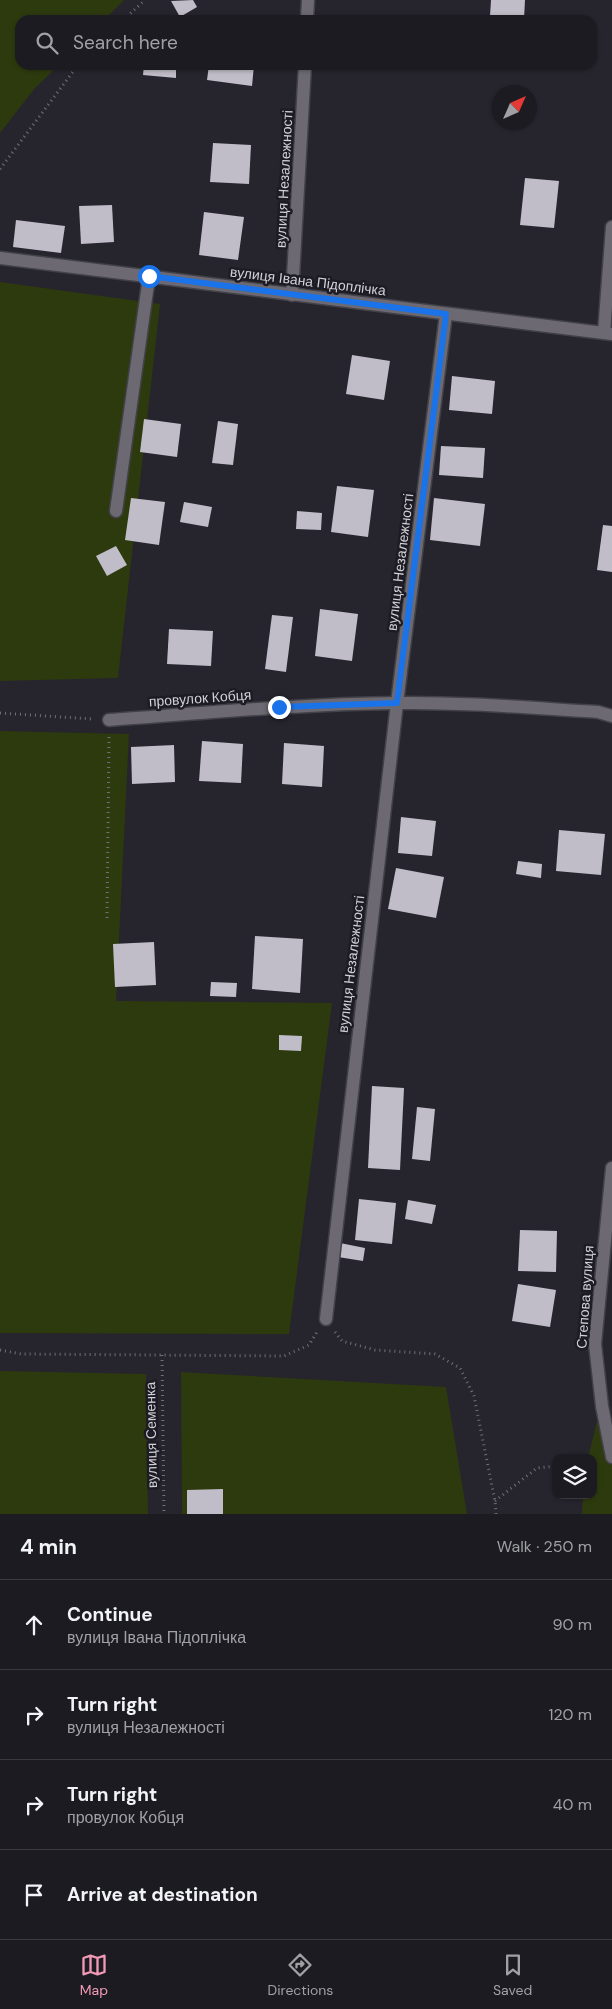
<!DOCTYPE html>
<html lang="en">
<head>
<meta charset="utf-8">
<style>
	body { margin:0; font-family:"DM Sans",sans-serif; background:#29282f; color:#f1f3f6 }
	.controls { position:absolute; right:15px; bottom:15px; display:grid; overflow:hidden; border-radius:10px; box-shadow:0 1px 4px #0004 }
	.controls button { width:45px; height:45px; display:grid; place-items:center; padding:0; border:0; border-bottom:1px solid #3a3940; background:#1c1b22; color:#f1f3f6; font:25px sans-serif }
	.compass { position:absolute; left:492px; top:85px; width:45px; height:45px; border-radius:50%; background:#1c1b22; box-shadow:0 1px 4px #0004; rotate:45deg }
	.stop { position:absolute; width:15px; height:15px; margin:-11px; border:4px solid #1a73e8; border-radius:50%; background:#fff }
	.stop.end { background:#1a73e8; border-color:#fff; box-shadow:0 1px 5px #0008 }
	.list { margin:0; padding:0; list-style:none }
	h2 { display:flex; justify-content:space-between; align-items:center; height:65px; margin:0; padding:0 20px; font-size:21px }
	h2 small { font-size:16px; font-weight:400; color:#a0a1a5 }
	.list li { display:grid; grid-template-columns:32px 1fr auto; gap:15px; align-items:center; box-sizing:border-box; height:90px; padding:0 20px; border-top:1px solid #3a3940 }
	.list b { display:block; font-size:19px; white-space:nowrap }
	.list p { margin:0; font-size:16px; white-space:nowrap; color:#a0a1a5 }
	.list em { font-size:16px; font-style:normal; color:#a0a1a5 }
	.icon { flex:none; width:28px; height:28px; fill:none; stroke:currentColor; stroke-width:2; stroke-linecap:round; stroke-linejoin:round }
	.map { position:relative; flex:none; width:612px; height:1514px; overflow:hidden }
	.search { position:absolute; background:#1c1b22; box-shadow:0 1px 4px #0004; left:15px; right:15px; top:15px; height:55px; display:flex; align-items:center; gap:12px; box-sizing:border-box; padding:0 18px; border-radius:15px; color:#a0a1a5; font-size:19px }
	.sheet { height:425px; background:#1c1b22 }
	nav { display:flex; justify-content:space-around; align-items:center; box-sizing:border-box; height:70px; border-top:1px solid #3a3940; background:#1c1b22; font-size:14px; color:#a0a1a5 }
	nav a { display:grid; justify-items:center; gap:2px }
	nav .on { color:#f09ab5 }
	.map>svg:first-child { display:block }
	.green { fill:#2d3a0e }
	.building { fill:#c0bdc8 }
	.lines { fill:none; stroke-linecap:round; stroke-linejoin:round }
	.minor-casing { stroke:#424147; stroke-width:15 }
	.path { stroke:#716f77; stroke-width:3; stroke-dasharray:1 4; stroke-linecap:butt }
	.minor { stroke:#6c6973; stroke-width:12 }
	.route { stroke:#1a73e8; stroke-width:6 }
	.labels { text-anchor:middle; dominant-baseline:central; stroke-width:5; stroke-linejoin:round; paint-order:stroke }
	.street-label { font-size:14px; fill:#d2d1d7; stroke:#1d1b23 }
</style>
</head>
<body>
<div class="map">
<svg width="612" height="1514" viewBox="0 0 612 1514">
	<rect width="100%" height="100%" fill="#26242d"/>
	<g class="green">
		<polygon points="0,0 124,0 104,20 20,20 20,65 59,65 35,88 0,133"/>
		<polygon points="0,282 160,304 118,678 0,681"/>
		<polygon points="0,731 129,734 116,1001 332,1003 289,1334 0,1333"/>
		<polygon points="0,1371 146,1374 148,1514 0,1514"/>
		<polygon points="181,1372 446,1387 467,1514 182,1514"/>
		<polygon points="597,1421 612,1422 612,1514 582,1514 583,1495 593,1495 593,1458 588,1458"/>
	</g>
	<g class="building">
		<polygon points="193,0 197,7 180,17 171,1"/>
		<polygon points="491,0 525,0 524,19 490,16"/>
		<polygon points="144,65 176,65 176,78 143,75"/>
		<polygon points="209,65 254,65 252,86 207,80"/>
		<polygon points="213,143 251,145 249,184 210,182"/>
		<polygon points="525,178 559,181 554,228 520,225"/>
		<polygon points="112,205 114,242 81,244 79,206"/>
		<polygon points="204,212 244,217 238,260 199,255"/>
		<polygon points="16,220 65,226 61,253 13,247"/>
		<polygon points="352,355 390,361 384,400 346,394"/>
		<polygon points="452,376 495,381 492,414 449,410"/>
		<polygon points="144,419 181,424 177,457 140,452"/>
		<polygon points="218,421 238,424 233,465 212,463"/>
		<polygon points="441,446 485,448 483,478 439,475"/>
		<polygon points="337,486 374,490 368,537 331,532"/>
		<polygon points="131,498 165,502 159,545 125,540"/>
		<polygon points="434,498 485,504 480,546 430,540"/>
		<polygon points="184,502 212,507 208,527 180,522"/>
		<polygon points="297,511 322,513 321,530 296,529"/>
		<polygon points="603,525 612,526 612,572 597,570"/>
		<polygon points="116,546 127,565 107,576 96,556"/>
		<polygon points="320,609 358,614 352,661 315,656"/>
		<polygon points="272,615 293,617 286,672 265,669"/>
		<polygon points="169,629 213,631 211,666 167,664"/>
		<polygon points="202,741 243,744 241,783 199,781"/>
		<polygon points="284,743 324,746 322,787 282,784"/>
		<polygon points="174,745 175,782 132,784 131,747"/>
		<polygon points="401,817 436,821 432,856 398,853"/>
		<polygon points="559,830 605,834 601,875 556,871"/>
		<polygon points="518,861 542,864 541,878 516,874"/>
		<polygon points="396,868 444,877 436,918 388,909"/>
		<polygon points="255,936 303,939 300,993 252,989"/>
		<polygon points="154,942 156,985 115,987 113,944"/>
		<polygon points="211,982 237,983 236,997 210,996"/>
		<polygon points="279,1035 302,1036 301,1051 279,1050"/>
		<polygon points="372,1086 404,1088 400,1170 368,1168"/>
		<polygon points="417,1107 435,1109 430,1161 412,1159"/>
		<polygon points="359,1199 396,1203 392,1244 355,1240"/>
		<polygon points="408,1200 436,1205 432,1224 405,1219"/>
		<polygon points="520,1230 557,1231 556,1272 518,1271"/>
		<polygon points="340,1243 365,1248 363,1261 338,1257"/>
		<polygon points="518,1284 556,1290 550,1327 512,1321"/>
		<polygon points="223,1489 223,1514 187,1514 187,1490"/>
	</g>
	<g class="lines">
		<defs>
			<g id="minor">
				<polyline points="307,20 308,0"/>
				<polyline points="0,258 612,334"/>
				<polyline points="292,295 305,65"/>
				<polyline points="604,333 612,227"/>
				<polyline points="116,511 149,277"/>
				<path d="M109 720C205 713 301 704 397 703 464 702 531 708 598 712L612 716"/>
				<polyline points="612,1168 595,1344 602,1406 612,1457"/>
				<polyline points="326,1319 397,703 446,314"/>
			</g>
		</defs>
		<use href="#minor" class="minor-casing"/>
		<g class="path">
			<polyline points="123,20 145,0"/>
			<polyline points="0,169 78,65"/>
			<polyline points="0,713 92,719"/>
			<polyline points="107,918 109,736"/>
			<polyline points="335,1332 342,1341 375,1350 435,1354 460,1368 474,1396 495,1501 496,1514"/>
			<polyline points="0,1350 21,1354 284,1356 309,1345 317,1332"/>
			<polyline points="162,1355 164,1514"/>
			<polyline points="495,1501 537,1468 556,1466"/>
		</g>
		<use href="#minor" class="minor"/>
	</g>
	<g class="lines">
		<polyline class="route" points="149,276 446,314 397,703 279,707"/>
	</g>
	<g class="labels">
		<g class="street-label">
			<text transform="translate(284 179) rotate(-87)">вулиця Незалежності</text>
			<text transform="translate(308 281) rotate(7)">вулиця Івана Підоплічка</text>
			<text transform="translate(400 562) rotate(-83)">вулиця Незалежності</text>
			<text transform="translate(200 698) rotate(-4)">провулок Кобця</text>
			<text transform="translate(351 964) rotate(-83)">вулиця Незалежності</text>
			<text transform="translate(585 1297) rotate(-86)">Степова вулиця</text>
			<text transform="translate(151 1435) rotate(-91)">вулиця Семенка</text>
		</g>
	</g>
</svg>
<div class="controls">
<button><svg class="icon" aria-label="layers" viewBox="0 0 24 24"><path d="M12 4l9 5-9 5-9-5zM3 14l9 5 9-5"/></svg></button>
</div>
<svg class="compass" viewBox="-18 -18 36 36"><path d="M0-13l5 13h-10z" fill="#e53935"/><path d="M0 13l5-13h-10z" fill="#a0a1a5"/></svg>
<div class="stop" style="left:149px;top:276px"></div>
<div class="stop end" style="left:279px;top:707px"></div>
<div class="search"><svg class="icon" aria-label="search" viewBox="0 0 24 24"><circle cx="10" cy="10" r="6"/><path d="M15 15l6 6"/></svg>Search here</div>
</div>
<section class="sheet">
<h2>4 min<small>Walk · 250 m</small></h2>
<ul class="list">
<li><svg class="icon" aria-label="ahead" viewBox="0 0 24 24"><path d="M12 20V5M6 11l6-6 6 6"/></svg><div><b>Continue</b><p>вулиця Івана Підоплічка</p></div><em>90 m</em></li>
<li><svg class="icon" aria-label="right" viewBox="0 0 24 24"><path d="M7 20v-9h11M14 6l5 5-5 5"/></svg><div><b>Turn right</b><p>вулиця Незалежності</p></div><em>120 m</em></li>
<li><svg class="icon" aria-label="right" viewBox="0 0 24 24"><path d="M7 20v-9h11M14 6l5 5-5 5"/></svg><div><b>Turn right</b><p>провулок Кобця</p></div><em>40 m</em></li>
<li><svg class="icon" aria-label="arrive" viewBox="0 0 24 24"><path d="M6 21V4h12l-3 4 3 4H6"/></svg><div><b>Arrive at destination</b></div></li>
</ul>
</section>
<nav>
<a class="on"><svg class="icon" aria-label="map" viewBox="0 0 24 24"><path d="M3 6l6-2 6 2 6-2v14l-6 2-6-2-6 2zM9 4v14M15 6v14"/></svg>Map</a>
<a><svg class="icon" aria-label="directions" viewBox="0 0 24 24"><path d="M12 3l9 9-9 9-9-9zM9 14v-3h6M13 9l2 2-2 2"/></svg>Directions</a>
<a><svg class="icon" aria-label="saved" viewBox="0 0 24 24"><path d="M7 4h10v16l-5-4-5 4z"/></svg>Saved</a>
</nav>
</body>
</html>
